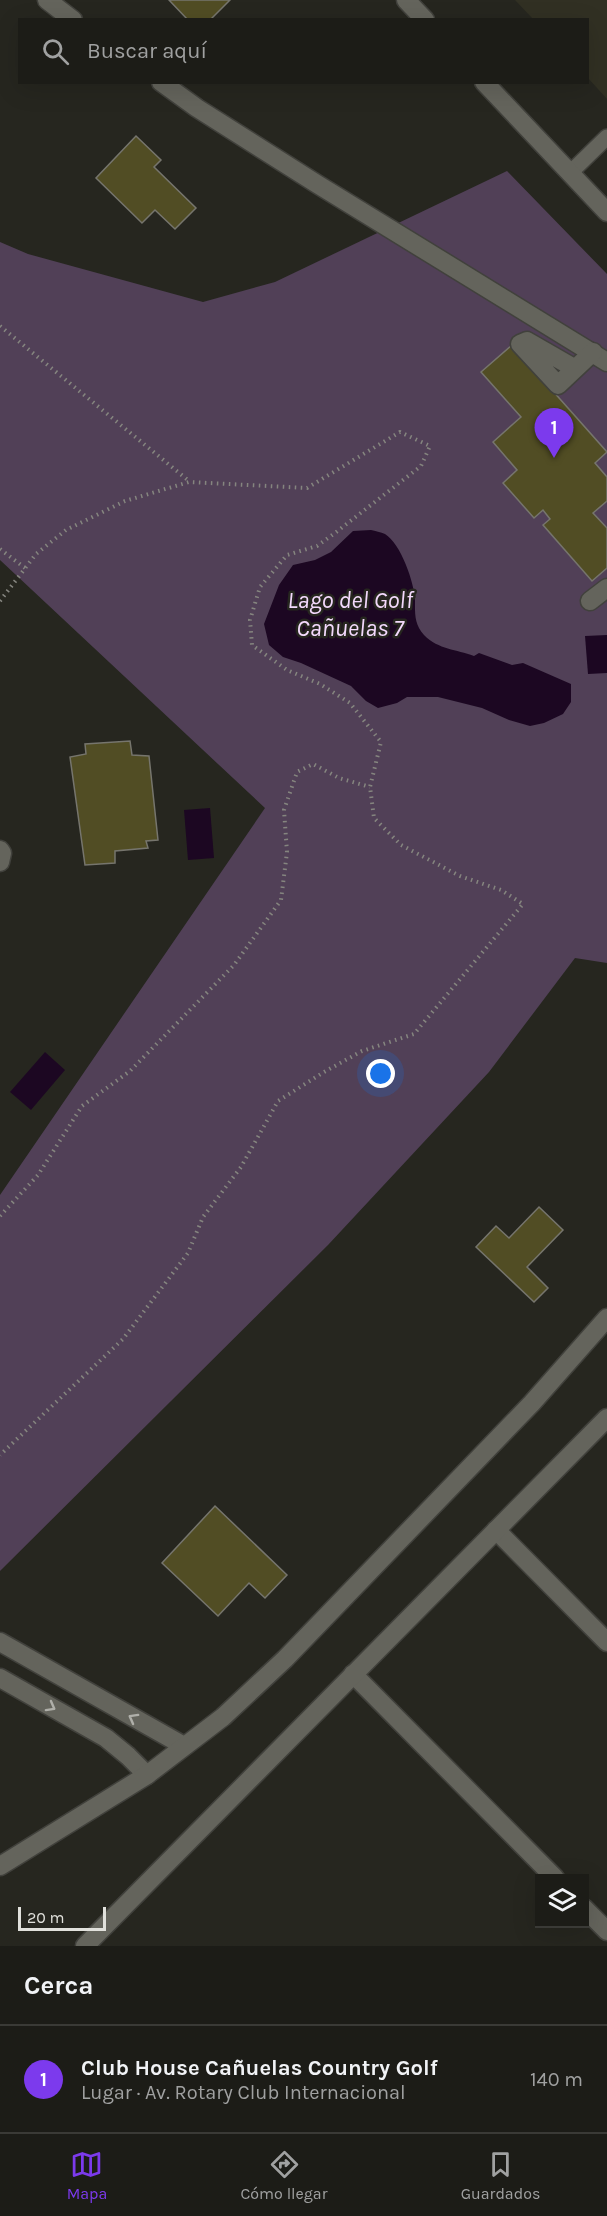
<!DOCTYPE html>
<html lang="es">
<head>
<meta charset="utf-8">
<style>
	body { margin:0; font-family:Karla,sans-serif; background:#252520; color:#f1f3f6 }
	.controls { position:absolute; right:18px; bottom:18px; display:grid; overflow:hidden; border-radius:0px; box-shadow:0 6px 24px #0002 }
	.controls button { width:54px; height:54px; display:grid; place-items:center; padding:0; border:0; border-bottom:2px solid #3a3a36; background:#1c1c17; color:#f1f3f6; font:30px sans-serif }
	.scale { position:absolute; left:18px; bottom:15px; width:88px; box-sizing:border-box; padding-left:6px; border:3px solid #e1e1dc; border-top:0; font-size:16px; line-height:21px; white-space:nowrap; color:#e1e1dc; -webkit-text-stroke:4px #26261f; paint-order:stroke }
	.you { position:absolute; left:381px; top:1074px; width:21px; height:21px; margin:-15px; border:4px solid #fff; border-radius:50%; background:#1a73e8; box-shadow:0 0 0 9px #1a73e833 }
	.badge { display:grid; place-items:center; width:39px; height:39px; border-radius:50%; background:#7c3aed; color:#fff; font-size:20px; font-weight:700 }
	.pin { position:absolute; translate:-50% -50px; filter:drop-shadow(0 2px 3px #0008) }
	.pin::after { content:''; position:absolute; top:32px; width:21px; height:18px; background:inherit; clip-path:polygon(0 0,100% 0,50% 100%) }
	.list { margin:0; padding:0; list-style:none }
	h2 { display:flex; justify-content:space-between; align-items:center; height:78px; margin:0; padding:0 24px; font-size:26px }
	h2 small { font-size:20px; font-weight:400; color:#a0a1a1 }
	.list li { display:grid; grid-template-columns:39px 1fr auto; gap:18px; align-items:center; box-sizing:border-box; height:108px; padding:0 24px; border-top:2px solid #3a3a36 }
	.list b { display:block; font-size:22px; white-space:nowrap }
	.list p { margin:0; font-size:20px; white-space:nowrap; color:#a0a1a1 }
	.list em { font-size:20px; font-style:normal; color:#a0a1a1 }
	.icon { flex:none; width:33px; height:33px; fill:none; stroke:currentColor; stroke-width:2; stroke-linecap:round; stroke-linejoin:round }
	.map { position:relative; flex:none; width:607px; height:1946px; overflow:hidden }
	.search { position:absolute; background:#1c1c17; box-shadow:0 6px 24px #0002; left:18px; right:18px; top:18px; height:66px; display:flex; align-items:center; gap:15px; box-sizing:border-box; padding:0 21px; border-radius:0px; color:#a0a1a1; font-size:22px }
	.sheet { height:186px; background:#1c1c17 }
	nav { display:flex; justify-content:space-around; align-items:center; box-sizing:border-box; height:84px; border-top:2px solid #3a3a36; background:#1c1c17; font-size:16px; color:#a0a1a1 }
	nav a { display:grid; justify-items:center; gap:3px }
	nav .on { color:#7c3aed }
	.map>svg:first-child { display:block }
	.built { fill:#313023 }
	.green { fill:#514057 }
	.water { fill:#1c0722 }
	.building { fill:#514d24; stroke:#76756d; stroke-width:1.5 }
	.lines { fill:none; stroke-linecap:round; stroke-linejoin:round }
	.lane-casing { stroke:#41413c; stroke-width:18 }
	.street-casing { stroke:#41413c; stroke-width:21 }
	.secondary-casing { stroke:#41413c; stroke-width:21 }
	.path { stroke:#85857f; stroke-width:4; stroke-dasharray:1.5 4.5; stroke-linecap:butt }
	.lane { stroke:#64645c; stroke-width:15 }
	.street { stroke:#64645c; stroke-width:18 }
	.secondary { stroke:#64645c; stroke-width:18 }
	.oneway { stroke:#afafa9 }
	.labels { text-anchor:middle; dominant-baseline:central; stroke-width:5; stroke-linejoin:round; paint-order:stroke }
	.water-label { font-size:24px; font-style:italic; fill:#f3d9fc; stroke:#26261f }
</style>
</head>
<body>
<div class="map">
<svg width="607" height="1946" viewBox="0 0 607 1946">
	<rect width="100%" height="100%" fill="#26261f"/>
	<polygon class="built" points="515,0 607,0 607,99 588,78 588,20 533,19"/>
	<polygon class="green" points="507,171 607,274 607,963 575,958 489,1072 328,1245 0,1571 0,1195 265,808 0,560 0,242 28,254 203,302 275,282"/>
	<g class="water">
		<path d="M371 530C375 531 381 532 385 534 401 544 414 582 415 600 415 613 414 624 424 635 439 650 456 649 474 656L479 653 512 665 523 663 571 684V702L563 714 544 723 530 726 509 720 482 708 438 697H407L397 703 378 708 366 701 351 686 301 663 283 657 269 645 264 624 279 585 293 565 315 560 331 552 353 531Z"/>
		<polygon points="607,635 607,673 588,674 585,636"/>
		<polygon points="210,808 214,858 188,860 184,810"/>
		<polygon points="45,1052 65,1070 31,1110 10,1092"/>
	</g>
	<g class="building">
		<polygon points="169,0 230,0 210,20 188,20"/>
		<polygon points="136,136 161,160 154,167 196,208 175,229 155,210 142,223 96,178"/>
		<polygon points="512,345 607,452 595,463 607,477 607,501 593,513 607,528 607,568 592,581 543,525 550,519 543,510 534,518 503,483 517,470 493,442 521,417 481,372"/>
		<polygon points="130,741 132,755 149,756 158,840 146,841 148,848 115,851 115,863 85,865 70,757 86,754 85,744"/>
		<polygon points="539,1207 563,1230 527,1267 548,1288 534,1302 476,1247 496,1226 509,1238"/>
		<polygon points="215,1506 287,1575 265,1598 249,1583 218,1616 162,1563"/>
	</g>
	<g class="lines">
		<defs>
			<polyline id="lane" points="570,173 607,137"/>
			<g id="street">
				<polyline points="47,0 73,20"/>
				<polyline points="161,82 197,108 317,184 607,362"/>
				<polyline points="574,368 527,341 520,344 558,385 593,352"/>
				<polyline points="590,601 607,588"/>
				<polyline points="0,850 2,853 0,862"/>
				<polyline points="496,1530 607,1642"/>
				<polyline points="0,1642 184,1746"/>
				<polyline points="353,1674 555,1878"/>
				<polyline points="0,1678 106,1738 128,1756 147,1775"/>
				<polyline points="0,1866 147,1775 223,1717 285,1659 532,1403 607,1318"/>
				<polyline points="584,1908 607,1931"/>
				<polyline points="85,1946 607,1418"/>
			</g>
			<g id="secondary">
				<polyline points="406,0 425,20"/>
				<polyline points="484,82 607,212"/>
			</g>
		</defs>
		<use href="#lane" class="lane-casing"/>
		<use href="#street" class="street-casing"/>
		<use href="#secondary" class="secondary-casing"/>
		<g class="path">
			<polyline points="0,326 189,481"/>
			<polyline points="0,549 25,568"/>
			<polyline points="0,601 36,554 66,530 125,501 189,482 307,488 400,432 430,446 421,466 335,533 317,546 287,555 260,587 250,620 252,645 287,670 320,684 350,703 381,742 370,787 374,818 401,845 460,876 501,890 523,904 414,1034 362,1051 324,1072 278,1101 241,1167 203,1217 188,1253 123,1339 0,1455"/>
			<polyline points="0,1216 38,1175 82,1106 130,1071 234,965 281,900 287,852 284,810 297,772 313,764 339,778 370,787"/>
		</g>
		<use href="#lane" class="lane"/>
		<use href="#street" class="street"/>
		<use href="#secondary" class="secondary"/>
	</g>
	<defs><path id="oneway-chevron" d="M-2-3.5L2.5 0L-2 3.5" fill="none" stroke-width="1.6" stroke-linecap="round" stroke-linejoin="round" transform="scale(1.5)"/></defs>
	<g class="oneway">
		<use href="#oneway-chevron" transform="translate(51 1707) rotate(29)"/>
		<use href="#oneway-chevron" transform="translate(133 1718) rotate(-151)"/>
	</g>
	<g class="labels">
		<g class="water-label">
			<text x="350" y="600">Lago del Golf<tspan x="350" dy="28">Cañuelas 7</tspan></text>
		</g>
	</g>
</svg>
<div class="controls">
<button><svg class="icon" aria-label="layers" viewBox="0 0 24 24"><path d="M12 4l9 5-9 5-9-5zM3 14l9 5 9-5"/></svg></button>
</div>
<div class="scale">20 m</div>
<div class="you"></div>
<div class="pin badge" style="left:554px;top:458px">1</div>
<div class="search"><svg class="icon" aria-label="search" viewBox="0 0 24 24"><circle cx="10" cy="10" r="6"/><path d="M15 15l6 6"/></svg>Buscar aquí</div>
</div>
<section class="sheet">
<h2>Cerca<small></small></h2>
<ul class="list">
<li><span class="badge">1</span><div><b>Club House Cañuelas Country Golf</b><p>Lugar · Av. Rotary Club Internacional</p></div><em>140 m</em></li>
</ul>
</section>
<nav>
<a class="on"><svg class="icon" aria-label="map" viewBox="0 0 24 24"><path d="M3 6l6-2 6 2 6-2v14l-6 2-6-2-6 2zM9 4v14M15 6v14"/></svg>Mapa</a>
<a><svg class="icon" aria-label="directions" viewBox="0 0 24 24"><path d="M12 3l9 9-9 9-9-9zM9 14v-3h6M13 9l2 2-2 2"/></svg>Cómo llegar</a>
<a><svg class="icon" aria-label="saved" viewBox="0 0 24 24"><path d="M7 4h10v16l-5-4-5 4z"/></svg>Guardados</a>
</nav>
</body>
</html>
